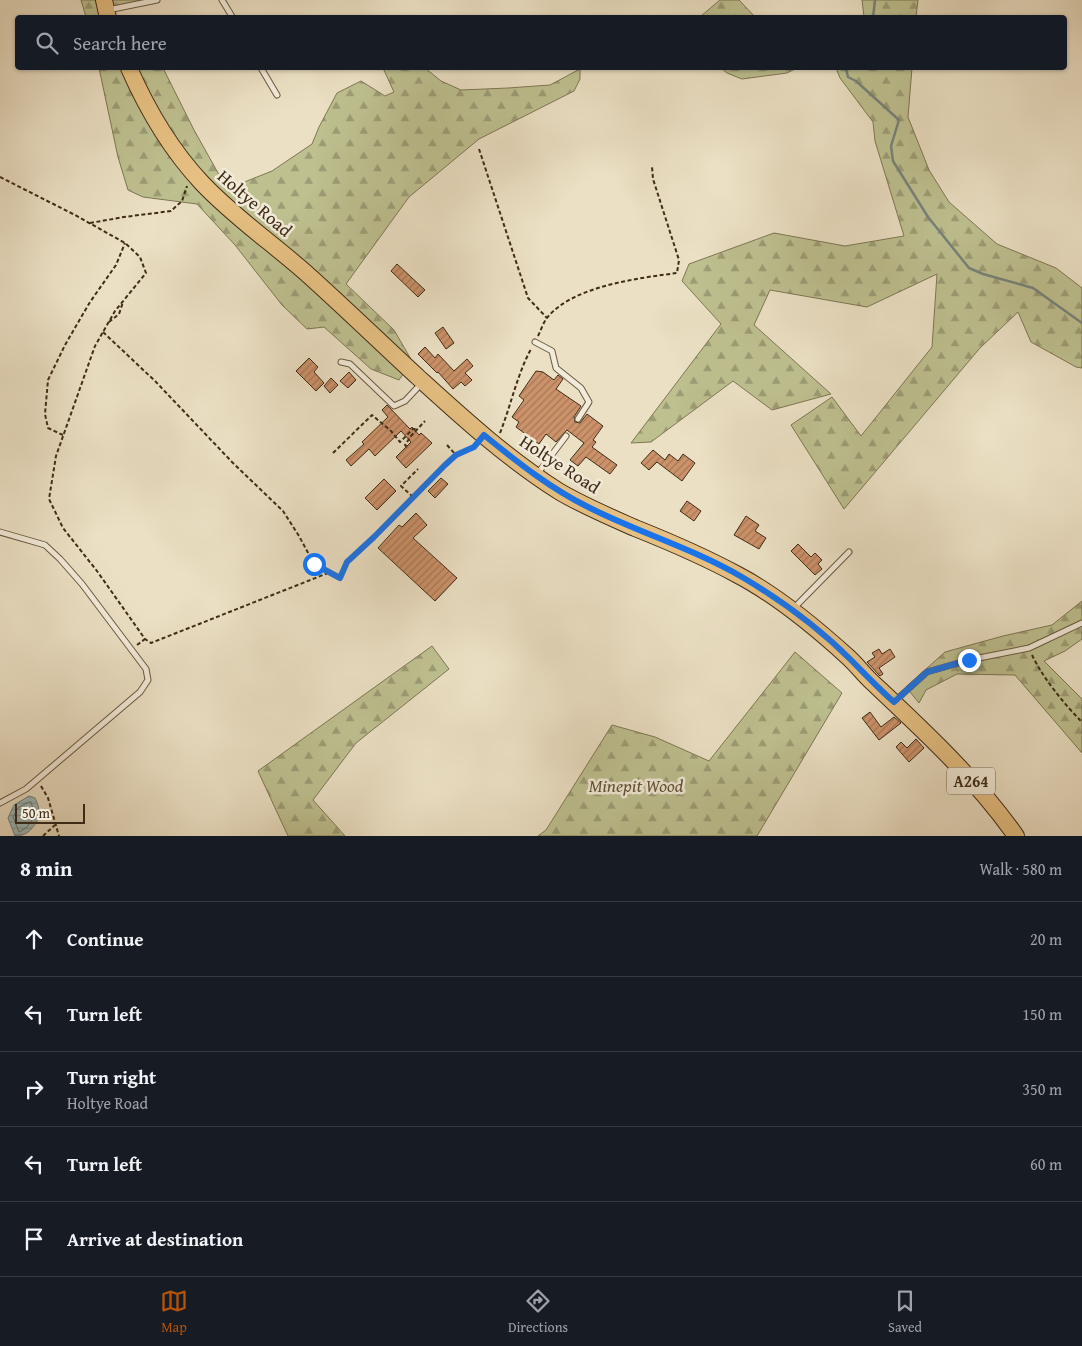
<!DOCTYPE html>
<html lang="en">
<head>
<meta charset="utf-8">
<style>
	body { margin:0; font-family:"Gentium Book Plus",serif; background:#242831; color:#f1f3f6 }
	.scale { position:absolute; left:15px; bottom:12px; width:70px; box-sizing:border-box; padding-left:5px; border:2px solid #3f2c17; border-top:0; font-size:14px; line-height:18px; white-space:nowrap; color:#3f2c17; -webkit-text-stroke:4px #f2ebd9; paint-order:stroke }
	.stop { position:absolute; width:15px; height:15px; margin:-11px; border:4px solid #1a73e8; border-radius:50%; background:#fff }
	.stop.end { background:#1a73e8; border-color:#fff; box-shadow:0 1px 5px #0008 }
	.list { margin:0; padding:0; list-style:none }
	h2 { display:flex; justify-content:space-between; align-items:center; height:65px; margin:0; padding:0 20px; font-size:21px }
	h2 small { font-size:16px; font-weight:400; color:#9ea1a6 }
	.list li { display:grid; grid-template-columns:32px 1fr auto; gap:15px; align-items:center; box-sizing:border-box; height:75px; padding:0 20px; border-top:1px solid #363941 }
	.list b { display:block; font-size:19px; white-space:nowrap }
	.list p { margin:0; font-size:16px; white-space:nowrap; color:#9ea1a6 }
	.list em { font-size:16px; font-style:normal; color:#9ea1a6 }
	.icon { flex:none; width:28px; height:28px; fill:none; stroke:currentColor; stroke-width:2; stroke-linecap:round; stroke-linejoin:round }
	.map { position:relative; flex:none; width:1082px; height:836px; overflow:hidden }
	.search { position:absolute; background:#171b24; box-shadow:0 1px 4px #0004; left:15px; right:15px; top:15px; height:55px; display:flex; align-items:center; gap:12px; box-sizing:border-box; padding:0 18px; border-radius:5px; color:#9ea1a6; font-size:19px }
	.sheet { height:440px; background:#171b24 }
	nav { display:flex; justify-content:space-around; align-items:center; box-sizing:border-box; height:70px; border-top:1px solid #363941; background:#171b24; font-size:14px; color:#9ea1a6 }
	nav a { display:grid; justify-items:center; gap:2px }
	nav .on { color:#b45309 }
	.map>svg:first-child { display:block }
	.forest { fill:url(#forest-firs); stroke:#7e7654 }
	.water { fill:url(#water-rules); stroke:#77827b }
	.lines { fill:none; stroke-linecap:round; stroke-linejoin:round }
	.shore { stroke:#6e746a; stroke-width:1 }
	.stream { stroke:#77827b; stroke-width:2.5 }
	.building { fill:url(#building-hatch); stroke:#3f2c17 }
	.service-casing { stroke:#6a5942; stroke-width:7 }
	.primary-casing { stroke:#3f2c17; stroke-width:18 }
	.path { stroke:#3f2c17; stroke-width:2; stroke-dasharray:4 2.5; stroke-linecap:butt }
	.service { stroke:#f2ebd9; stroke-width:5 }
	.primary { stroke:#e6c082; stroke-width:16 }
	.route { stroke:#1a73e8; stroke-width:6 }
	.labels { text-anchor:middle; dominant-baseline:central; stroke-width:5; stroke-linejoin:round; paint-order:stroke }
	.shield { fill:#f2ebd9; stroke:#756551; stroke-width:1 }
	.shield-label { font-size:16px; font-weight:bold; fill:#3f2c17 }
	.street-label { font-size:18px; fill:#3f2c17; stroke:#f2ebd9 }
	.park-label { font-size:18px; font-style:italic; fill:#5f5135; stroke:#f2ebd9 }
</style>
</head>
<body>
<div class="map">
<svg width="1082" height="836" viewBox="0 0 1082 836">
	<defs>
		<pattern id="forest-firs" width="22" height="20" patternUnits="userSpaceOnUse" patternTransform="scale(1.25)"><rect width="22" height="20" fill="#bec090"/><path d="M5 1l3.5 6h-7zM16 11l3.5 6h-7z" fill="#9c9c75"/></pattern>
		<pattern id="water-rules" width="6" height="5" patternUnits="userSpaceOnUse" patternTransform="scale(1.25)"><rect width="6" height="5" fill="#9cbbbd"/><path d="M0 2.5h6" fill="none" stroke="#819899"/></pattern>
		<pattern id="building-hatch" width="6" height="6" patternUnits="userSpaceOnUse" patternTransform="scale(1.25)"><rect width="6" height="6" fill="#cc926a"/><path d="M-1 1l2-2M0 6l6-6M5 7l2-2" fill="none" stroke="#a77756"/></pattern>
	</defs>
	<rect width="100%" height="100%" fill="#ebe0c4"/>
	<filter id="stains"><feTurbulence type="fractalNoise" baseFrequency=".004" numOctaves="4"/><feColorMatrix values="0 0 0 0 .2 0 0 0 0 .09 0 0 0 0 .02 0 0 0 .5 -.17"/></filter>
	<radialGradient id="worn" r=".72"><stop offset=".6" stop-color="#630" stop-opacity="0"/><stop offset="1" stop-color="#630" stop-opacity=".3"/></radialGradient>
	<g class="forest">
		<polygon points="81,0 149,0 102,9 104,18 86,17"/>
		<polygon points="720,0 739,0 755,17 701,17 701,16"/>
		<polygon points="862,0 918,0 916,17 864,17"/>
		<polygon points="99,68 163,68 194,130 222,180 237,185 272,171 312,144 319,127 337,93 361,81 385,96 394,92 383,68 425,68 441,81 461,90 508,88 550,85 580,69 580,79 574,91 479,139 409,197 346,284 394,330 412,361 399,380 371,369 324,327 307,329 282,305 235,245 197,204 143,197 128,190 118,157"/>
		<polygon points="721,68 797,68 787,73 742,79 727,73"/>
		<polygon points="836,68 912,68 908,117 929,170 949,202 997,244 1056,268 1082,288 1082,368 1076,367 1031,342 1018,312 980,348 844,509 791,425 832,397 861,436 932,347 937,274 867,307 770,290 754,325 831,394 772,410 733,381 651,442 631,443 721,324 682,281 689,264 774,233 845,246 904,236 875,141 873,122 840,78"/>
		<polygon points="1082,601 1082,639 1065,651 1044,661 1082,699 1082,753 1015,675 957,674 926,690 919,703 906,687 945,652 1003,636 1052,625"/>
		<polygon points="432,646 449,669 356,743 313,800 345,836 288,836 258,771"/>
		<polygon points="795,652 842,693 757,836 538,836 546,830 612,725 655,737 709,761"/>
	</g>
	<path class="water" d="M29 796 35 798 38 805 40 817C33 827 29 836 15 836L8 818 14 805Z"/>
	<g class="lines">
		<polygon class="shore" points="29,802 31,802 35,816 26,828 19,832 13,817 18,808"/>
		<g class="stream">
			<polyline points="873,18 875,0"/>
			<polyline points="846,68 848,77 856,81 899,120 891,146 893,161 928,217 969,268 983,274 1033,288 1082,323"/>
		</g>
	</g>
	<g class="building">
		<polygon points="397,264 425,290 418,297 391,271"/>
		<polygon points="443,327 454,343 446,349 435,333"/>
		<polygon points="425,347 435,358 438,354 454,371 467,359 473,366 465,373 472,380 465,386 461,382 453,389 438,372 437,373 418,354"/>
		<polygon points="309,358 318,367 314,372 324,383 316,391 296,371"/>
		<polygon points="536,371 543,372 554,380 558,375 563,379 556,389 581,406 574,417 575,422 580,423 587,414 603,426 593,440 596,442 592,447 617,465 610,474 586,457 578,466 570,460 584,443 567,430 556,442 546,434 539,444 516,427 519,422 512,417 524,400 519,396"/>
		<polygon points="349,372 356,380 348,388 340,381"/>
		<polygon points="331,378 338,385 330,393 324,386"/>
		<polygon points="387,405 410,429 412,427 419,435 421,433 432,443 406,468 396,457 411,442 401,431 375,456 369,449 351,466 346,460 364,444 362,442 388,417 382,410"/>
		<polygon points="653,450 665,460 669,454 678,461 683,454 695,463 682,481 657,462 649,470 641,463"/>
		<polygon points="441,478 448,484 435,498 428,491"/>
		<polygon points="384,479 396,491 377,510 365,498"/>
		<polygon points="687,501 701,511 694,521 680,511"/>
		<polygon points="416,513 427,525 413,538 457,578 435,601 378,548 399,525 402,527"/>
		<polygon points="746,516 759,525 755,531 766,538 759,549 734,535"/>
		<polygon points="798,544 811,557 815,553 822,560 818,564 822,569 815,575 791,551"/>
		<polygon points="879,649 882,654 890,649 895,657 879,668 883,674 880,676 867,662 875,657 872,653"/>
		<polygon points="870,712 881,727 894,717 901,723 879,740 862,718"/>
		<polygon points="916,739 924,748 909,762 896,747 901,742 907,748"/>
	</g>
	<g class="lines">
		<defs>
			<g id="service">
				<polyline points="222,0 233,18"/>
				<polyline points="108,10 157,0"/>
				<polyline points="261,68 277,95"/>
				<polyline points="535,342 552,351 556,368 581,388 589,402 578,419"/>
				<polyline points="341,362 350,364 394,406 405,401 421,384"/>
				<polyline points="538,473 566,436"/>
				<polyline points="0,532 45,545 60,559 82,584 146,669 148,680 140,692 26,789 0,803"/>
				<polyline points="793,609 849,552"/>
				<polyline points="896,700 927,672 969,660 1029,648 1082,623"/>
			</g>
			<g id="primary">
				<polyline points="104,0 108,18"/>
				<path d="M129 68C147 109 171 150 202 183 234 217 272 243 306 273 345 308 382 344 420 379 464 419 509 460 560 492 584 506 610 517 635 528 670 542 705 557 738 575 778 596 815 627 848 657 857 665 864 675 873 683 924 731 976 779 1016 836"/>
			</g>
		</defs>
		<use href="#service" class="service-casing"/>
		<use href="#primary" class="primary-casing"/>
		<g class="path">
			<polyline points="479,149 528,298 547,318"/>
			<polyline points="0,177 75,215 125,243 140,257 146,273 115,311 95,346 56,456 49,499 63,528 97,571 145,639 151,643 328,573"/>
			<polyline points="90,223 124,217 171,211 182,201 187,186"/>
			<polyline points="109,322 119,314 123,302"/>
			<polyline points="103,332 155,381 232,462 283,511 299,536 314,564 339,578 347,562 374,537 445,465 456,455 476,445"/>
			<path d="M538 336C541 330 543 323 547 318 572 286 639 278 677 273L679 260 653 179 652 167"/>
			<path d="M500 433C511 405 517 375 531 349"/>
			<polyline points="63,435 48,428 45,414 48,380 65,345 90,302 116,265 125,243"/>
			<polyline points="447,445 456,455"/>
			<polyline points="407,447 405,445 411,436 425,421"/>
			<polyline points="333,453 372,415 391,431 400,442 413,429 417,429"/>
			<polyline points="413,497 401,486 418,469"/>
			<polyline points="137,645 145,639"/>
			<path d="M1032 655C1043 678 1064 704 1082 722"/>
			<polyline points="41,786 48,798 59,836"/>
			<polyline points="43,836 55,825"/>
		</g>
		<use href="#service" class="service"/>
		<use href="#primary" class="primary"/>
	</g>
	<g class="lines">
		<path class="route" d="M314 564 340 578 347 562 374 537 445 465 456 455 474 447 484 435C517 462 551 489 590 508 640 533 694 549 742 577 781 600 819 628 851 660 865 674 879 689 894 702L927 672 969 660"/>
	</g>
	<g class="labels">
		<rect class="shield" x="947" y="767.5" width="48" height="27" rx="4"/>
		<g class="shield-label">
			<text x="971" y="781">A264</text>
		</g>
		<g class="street-label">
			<text transform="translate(255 203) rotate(41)">Holtye Road</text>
			<text transform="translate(560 464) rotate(33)">Holtye Road</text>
		</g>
		<g class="park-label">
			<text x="636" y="785">Minepit Wood</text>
		</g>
	</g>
	<rect width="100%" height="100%" filter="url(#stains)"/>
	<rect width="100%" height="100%" fill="url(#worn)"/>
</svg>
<div class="scale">50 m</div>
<div class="stop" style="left:314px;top:564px"></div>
<div class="stop end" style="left:969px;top:660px"></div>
<div class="search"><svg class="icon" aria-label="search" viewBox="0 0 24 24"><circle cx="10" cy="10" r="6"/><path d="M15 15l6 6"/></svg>Search here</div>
</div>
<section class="sheet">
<h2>8 min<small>Walk · 580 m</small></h2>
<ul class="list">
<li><svg class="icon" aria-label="ahead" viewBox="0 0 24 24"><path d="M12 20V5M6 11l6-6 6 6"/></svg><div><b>Continue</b></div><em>20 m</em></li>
<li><svg class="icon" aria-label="left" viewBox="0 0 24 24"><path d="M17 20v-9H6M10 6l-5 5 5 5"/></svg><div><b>Turn left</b></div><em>150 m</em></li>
<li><svg class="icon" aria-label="right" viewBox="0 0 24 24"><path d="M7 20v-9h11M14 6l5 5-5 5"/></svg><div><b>Turn right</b><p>Holtye Road</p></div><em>350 m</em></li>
<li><svg class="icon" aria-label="left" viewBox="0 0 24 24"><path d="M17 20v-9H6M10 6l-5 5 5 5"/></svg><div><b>Turn left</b></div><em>60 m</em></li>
<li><svg class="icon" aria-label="arrive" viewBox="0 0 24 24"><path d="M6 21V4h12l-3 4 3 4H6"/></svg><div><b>Arrive at destination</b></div></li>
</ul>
</section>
<nav>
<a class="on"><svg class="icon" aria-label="map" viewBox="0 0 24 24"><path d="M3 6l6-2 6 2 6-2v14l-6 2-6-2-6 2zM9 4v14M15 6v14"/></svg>Map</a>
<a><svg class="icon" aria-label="directions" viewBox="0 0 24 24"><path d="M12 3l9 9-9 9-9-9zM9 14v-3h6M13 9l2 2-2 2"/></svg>Directions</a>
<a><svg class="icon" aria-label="saved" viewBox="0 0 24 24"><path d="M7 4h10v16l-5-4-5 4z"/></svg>Saved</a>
</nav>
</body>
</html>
